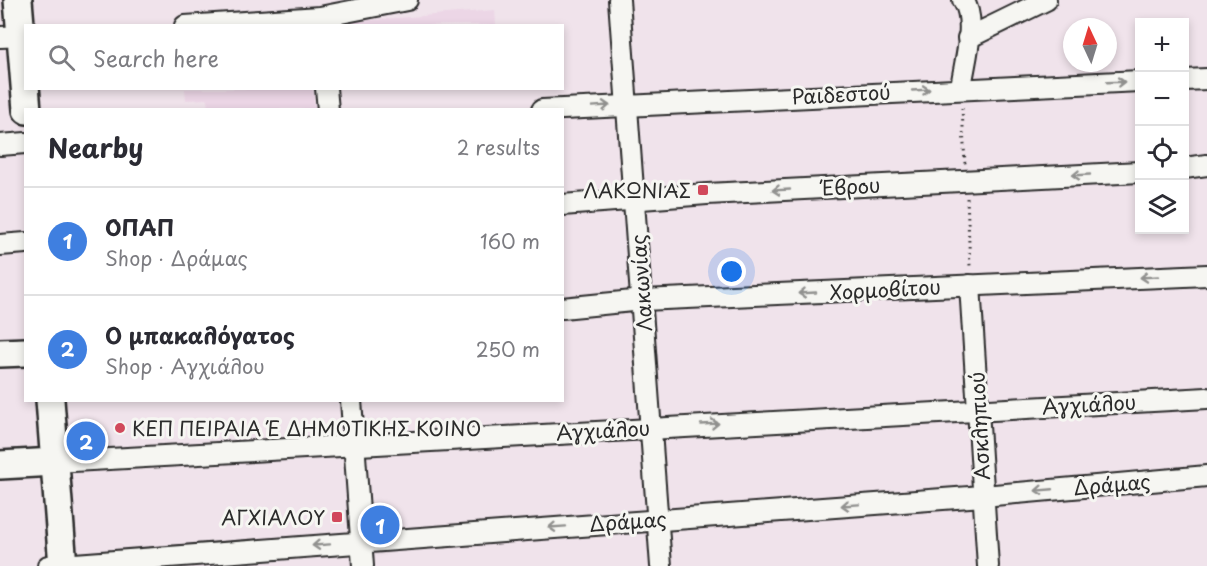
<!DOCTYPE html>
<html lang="en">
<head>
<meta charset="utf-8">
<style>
	body { margin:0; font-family:"Playpen Sans",sans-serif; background:#f2f2f3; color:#2b2b33 }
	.controls { position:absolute; right:18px; top:18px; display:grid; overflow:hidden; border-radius:0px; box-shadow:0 3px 9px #0003 }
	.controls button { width:54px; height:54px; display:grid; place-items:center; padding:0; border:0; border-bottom:2px solid #e1e1e2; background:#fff; color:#2b2b33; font:30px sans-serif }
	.compass { position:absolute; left:1063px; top:18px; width:54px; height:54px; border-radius:50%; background:#fff; box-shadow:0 3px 9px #0003; rotate:356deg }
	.you { position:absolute; left:732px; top:272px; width:21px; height:21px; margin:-15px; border:4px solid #fff; border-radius:50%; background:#1a73e8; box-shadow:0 0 0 9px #1a73e833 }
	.badge { display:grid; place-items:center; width:39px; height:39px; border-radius:50%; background:#d1495b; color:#fff; font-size:20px; font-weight:700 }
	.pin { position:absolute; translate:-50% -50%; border:3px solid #fff; box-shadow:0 2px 6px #0006 }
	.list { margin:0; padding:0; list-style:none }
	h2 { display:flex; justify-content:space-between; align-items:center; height:78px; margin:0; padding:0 24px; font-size:26px }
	h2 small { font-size:20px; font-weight:400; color:#7c7c81 }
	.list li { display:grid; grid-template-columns:39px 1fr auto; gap:18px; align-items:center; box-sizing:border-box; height:108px; padding:0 24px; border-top:2px solid #e1e1e2 }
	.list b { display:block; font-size:22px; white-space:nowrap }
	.list p { margin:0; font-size:20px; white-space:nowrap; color:#7c7c81 }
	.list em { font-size:20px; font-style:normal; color:#7c7c81 }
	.icon { flex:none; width:33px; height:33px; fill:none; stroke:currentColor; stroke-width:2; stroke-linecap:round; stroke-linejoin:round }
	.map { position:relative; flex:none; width:1207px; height:566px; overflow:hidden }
	.search { position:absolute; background:#fff; box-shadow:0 3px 9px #0003; left:24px; top:24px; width:540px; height:66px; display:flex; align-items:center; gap:15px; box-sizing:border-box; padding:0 21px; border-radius:0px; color:#7c7c81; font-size:22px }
	.panel { position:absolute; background:#fff; box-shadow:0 3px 9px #0003; left:24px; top:108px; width:540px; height:294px; border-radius:0px }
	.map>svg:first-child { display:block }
	.built { fill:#ecd6e6 }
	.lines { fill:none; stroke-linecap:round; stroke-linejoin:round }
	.street-casing { stroke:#2b2b2b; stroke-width:24 }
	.secondary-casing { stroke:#2b2b2b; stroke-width:32 }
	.path { stroke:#2b2b2b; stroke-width:3; stroke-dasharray:1.5 4.5; stroke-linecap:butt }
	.street { stroke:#f6f6f2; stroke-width:20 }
	.secondary { stroke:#f6f6f2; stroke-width:27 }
	.oneway { stroke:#90908e }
	.poi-dot { fill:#d1495b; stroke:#f6f6f2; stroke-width:2 }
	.labels { text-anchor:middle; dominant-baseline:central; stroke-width:6; stroke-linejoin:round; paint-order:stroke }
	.street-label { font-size:20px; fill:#2b2b2b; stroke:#f6f6f2 }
	.poi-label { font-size:20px; fill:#2b2b2b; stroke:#f6f6f2; text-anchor:end }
</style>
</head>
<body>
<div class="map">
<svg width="1207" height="566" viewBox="0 0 1207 566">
	<rect width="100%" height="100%" fill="#f0e3eb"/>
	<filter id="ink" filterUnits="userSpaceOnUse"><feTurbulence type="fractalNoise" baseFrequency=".0167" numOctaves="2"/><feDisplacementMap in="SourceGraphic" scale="12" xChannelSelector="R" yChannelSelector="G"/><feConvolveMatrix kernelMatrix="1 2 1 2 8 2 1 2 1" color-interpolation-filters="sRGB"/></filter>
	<g filter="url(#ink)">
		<g class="built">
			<polygon points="495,10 496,25 335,26 335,23"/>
			<polygon points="185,89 313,89 315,109 208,109 207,99 186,100"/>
		</g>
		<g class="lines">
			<defs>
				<g id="street">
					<polyline points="619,0 661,566"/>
					<polyline points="185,26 320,17 407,0"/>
					<polyline points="0,37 26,36"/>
					<polyline points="968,38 1046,0"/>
					<polyline points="1184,80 1207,79"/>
					<polyline points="326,88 328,110"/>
					<path d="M961 88C964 63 978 21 963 0"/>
					<polyline points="542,110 1140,81"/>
					<polyline points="0,145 26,143"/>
					<polyline points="1184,168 1207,165"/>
					<polyline points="562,205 707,194 1140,172"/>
					<polyline points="0,245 26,243"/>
					<polyline points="970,285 988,566"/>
					<polyline points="562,308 643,300 1207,275"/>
					<polyline points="351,400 363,566"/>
					<polyline points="55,462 1207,398"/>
					<polyline points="48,566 983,496 1207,476"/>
				</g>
				<g id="secondary">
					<polyline points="18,0 27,110"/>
					<polyline points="0,353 26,352"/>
					<polyline points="50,400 63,566"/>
					<polyline points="0,465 55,462"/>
				</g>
			</defs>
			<use href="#street" class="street-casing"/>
			<use href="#secondary" class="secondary-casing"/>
			<g class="path">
				<polyline points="962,108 965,164"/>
				<polyline points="967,198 970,266"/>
			</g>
			<use href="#street" class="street"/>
			<use href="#secondary" class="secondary"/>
		</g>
		<defs><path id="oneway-shaft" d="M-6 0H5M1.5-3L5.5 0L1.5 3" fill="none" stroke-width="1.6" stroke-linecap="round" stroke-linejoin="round" transform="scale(1.5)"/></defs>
		<g class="oneway">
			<use href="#oneway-shaft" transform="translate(1116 82) rotate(-2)"/>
			<use href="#oneway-shaft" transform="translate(921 90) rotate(-3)"/>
			<use href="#oneway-shaft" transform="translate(601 106) rotate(-4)"/>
			<use href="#oneway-shaft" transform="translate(1081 175) rotate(177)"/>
			<use href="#oneway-shaft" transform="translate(781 190) rotate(177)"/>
			<use href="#oneway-shaft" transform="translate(1149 277) rotate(177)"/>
			<use href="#oneway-shaft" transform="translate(807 293) rotate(177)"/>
			<use href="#oneway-shaft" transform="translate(710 424) rotate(-3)"/>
			<use href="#oneway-shaft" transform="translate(1044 490) rotate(175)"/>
			<use href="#oneway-shaft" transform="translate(850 505) rotate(176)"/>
			<use href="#oneway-shaft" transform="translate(557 527) rotate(176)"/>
			<use href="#oneway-shaft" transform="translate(321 545) rotate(176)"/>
		</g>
	</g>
	<g class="poi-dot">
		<rect x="697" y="184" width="12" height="12" rx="3"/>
		<circle cx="120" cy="428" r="6"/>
		<rect x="331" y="511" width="12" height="12" rx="3"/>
	</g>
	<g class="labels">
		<g class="street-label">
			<text transform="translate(841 94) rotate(-3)">Ραιδεστού</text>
			<text transform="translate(851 186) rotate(-3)">Έβρου</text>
			<text transform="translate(641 283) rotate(-94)">Λακωνίας</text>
			<text transform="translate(885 289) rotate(-3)">Χορμοβίτου</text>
			<text transform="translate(1089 404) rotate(-3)">Αγχιάλου</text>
			<text transform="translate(979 426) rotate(-93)">Ασκληπιού</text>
			<text transform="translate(603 430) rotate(-3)">Αγχιάλου</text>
			<text transform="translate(1112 484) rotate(-5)">Δράμας</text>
			<text transform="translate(628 521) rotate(-4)">Δράμας</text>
		</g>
		<g class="poi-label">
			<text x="691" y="190">ΛΑΚΩΝΙΑΣ</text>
			<text x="132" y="428" text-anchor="start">ΚΕΠ ΠΕΙΡΑΙΑ Ε΄ ΔΗΜΟΤΙΚΗΣ ΚΟΙΝΟ</text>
			<text x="325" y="517">ΑΓΧΙΑΛΟΥ</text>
		</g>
	</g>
</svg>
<div class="controls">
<button>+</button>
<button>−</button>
<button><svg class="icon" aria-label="locate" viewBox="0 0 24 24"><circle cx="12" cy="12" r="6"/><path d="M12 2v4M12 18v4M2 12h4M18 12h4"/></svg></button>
<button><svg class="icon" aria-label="layers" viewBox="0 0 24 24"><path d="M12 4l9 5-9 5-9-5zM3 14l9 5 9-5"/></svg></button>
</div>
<svg class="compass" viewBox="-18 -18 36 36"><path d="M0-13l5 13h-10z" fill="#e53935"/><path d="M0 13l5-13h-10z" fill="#7c7c81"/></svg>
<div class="you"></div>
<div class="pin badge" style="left:380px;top:525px;background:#3f7fe0">1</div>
<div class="pin badge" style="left:86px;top:441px;background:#3f7fe0">2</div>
<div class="search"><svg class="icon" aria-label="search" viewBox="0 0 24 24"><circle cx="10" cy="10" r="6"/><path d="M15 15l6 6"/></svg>Search here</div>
<section class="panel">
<h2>Nearby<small>2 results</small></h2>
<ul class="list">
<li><span class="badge" style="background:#3f7fe0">1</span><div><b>ΟΠΑΠ</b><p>Shop · Δράμας</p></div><em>160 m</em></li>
<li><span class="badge" style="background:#3f7fe0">2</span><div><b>Ο μπακαλόγατος</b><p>Shop · Αγχιάλου</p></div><em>250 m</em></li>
</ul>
</section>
</div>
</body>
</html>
